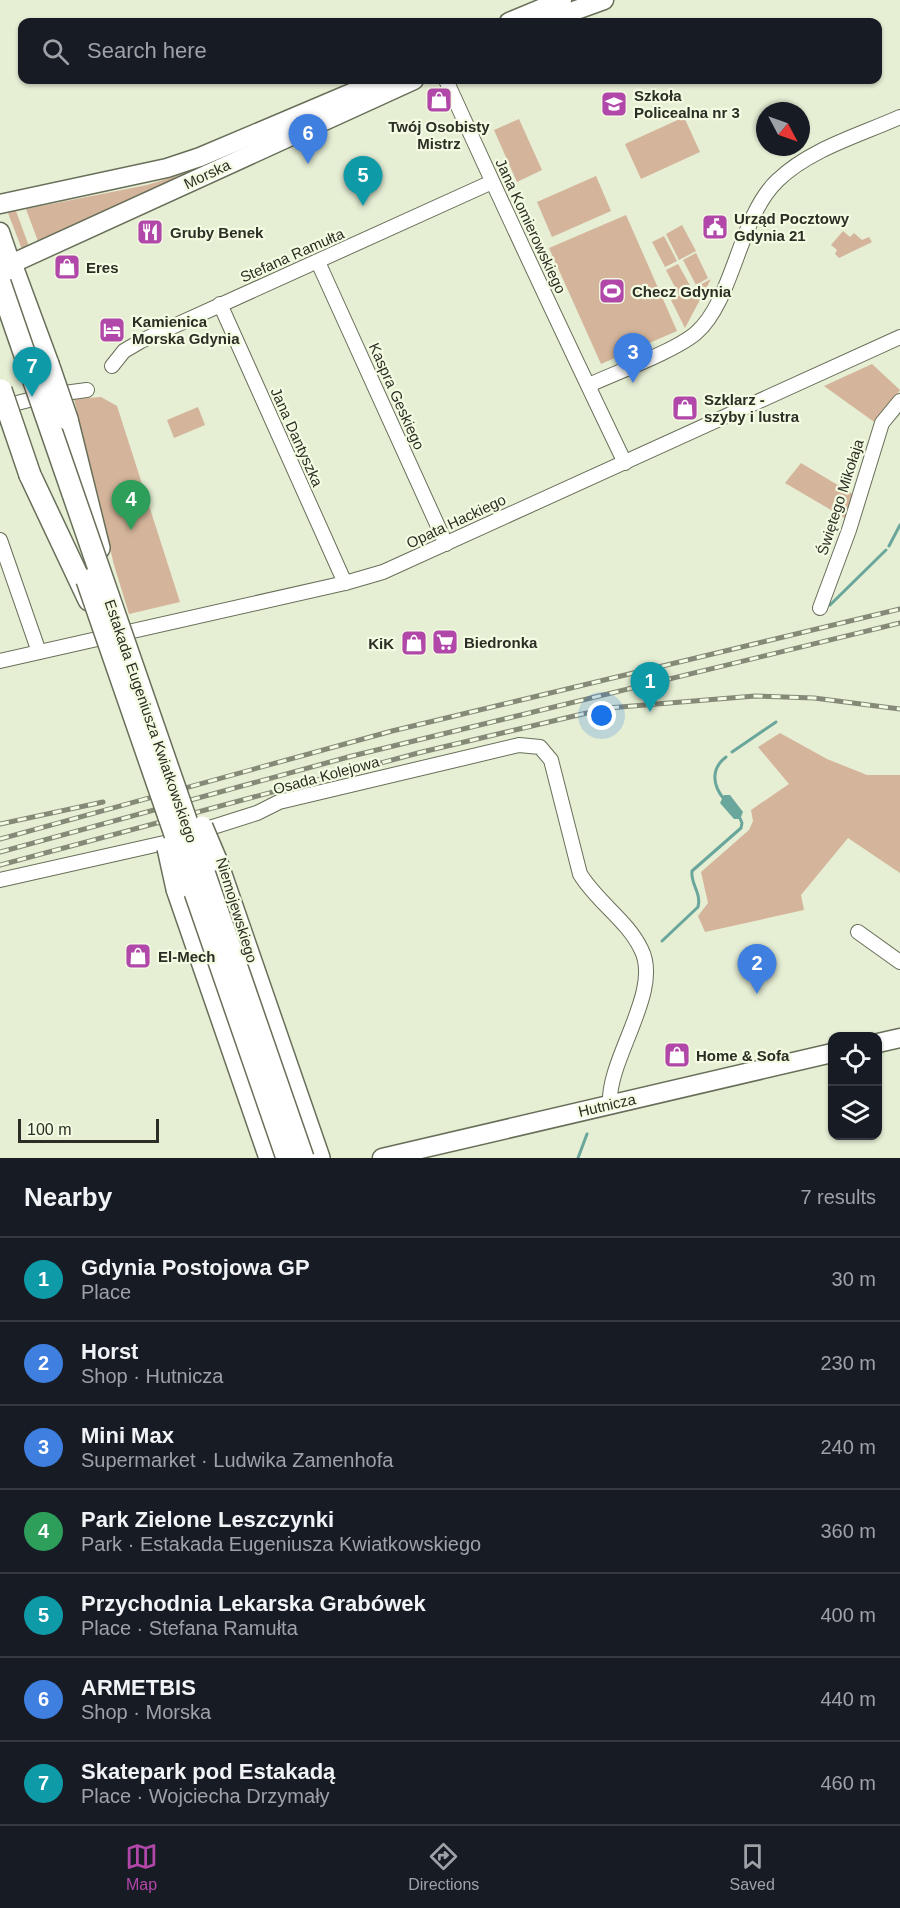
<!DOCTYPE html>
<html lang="en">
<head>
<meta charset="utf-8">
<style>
	body { margin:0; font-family:Arial,sans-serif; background:#20242c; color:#f1f3f6 }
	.controls { position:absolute; right:18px; bottom:18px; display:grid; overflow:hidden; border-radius:12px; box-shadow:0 2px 4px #0004 }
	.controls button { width:54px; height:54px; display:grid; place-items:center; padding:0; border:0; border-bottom:2px solid #363941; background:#171b24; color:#f1f3f6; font:30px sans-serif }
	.compass { position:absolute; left:756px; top:102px; width:54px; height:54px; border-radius:50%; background:#171b24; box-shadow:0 2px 4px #0004; rotate:131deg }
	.scale { position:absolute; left:18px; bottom:15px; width:141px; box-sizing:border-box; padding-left:6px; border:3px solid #2b2e24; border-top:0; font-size:16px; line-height:21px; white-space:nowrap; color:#2b2e24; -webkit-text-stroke:4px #f3fbe2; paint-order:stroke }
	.you { position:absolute; left:602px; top:716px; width:21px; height:21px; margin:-15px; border:4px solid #fff; border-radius:50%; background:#1a73e8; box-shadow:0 0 0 9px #1a73e833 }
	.badge { display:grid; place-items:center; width:39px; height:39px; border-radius:50%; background:#b147a8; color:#fff; font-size:20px; font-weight:700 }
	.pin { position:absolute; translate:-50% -50px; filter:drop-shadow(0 2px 3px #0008) }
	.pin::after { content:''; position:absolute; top:32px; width:21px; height:18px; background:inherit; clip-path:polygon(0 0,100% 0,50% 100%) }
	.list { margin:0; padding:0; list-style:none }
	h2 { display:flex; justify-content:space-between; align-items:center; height:78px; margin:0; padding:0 24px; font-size:26px }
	h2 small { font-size:20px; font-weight:400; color:#9ea1a6 }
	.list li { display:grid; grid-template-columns:39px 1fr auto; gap:18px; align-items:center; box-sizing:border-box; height:84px; padding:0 24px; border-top:2px solid #363941 }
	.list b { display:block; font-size:22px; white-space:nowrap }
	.list p { margin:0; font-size:20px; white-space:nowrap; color:#9ea1a6 }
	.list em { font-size:20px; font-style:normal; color:#9ea1a6 }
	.icon { flex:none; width:33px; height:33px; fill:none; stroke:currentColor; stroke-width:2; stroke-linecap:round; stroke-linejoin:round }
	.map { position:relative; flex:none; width:900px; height:1158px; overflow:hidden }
	.search { position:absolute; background:#171b24; box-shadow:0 2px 4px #0004; left:18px; right:18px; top:18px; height:66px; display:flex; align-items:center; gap:15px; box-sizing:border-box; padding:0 21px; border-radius:12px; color:#9ea1a6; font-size:22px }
	.sheet { height:666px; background:#171b24 }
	nav { display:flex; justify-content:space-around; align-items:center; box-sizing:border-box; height:84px; border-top:2px solid #363941; background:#171b24; font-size:16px; color:#9ea1a6 }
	nav a { display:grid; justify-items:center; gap:3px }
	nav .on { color:#b147a8 }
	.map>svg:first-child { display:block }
	.green { fill:#d4b59b }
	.water { fill:#69a69b }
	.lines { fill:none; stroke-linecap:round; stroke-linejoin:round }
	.stream { stroke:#69a69b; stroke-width:3 }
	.minor-casing { stroke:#686f59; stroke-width:16 }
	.major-casing { stroke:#686f59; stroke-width:21 }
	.highway-casing { stroke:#686f59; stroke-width:24 }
	.minor { stroke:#fff; stroke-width:14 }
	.major { stroke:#fff; stroke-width:18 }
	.highway { stroke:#fff; stroke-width:21 }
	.rail-casing { stroke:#858a78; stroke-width:5 }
	.rail { stroke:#f3fbe2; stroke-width:3; stroke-dasharray:9; stroke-linecap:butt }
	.highway-bridge-casing { stroke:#686f59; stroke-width:24; stroke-linecap:butt }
	.highway-bridge { stroke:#fff; stroke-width:21 }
	.labels { text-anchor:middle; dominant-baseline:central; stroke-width:4.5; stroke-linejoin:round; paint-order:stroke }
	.poi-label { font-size:15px; font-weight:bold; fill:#2b2e24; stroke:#f3fbe2; text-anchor:start }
	.street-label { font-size:15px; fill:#2b2e24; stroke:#f3fbe2 }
</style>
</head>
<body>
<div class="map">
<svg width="900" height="1158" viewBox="0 0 900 1158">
	<rect width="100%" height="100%" fill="#e6eed4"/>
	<g class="green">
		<polygon points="684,117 700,152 641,179 625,144"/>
		<polygon points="519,119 542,170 517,182 494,130"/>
		<polygon points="212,165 39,244 26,209 147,185"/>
		<polygon points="596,176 611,211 552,237 537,202"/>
		<polygon points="16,211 30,249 23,252 8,213"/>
		<polygon points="626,215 677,331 601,364 549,248"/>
		<polygon points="682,225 696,251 679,260 666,234"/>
		<polygon points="843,231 850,237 854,233 862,240 869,237 872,242 839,258 835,254 837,250 831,245"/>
		<polygon points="664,236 677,261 665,267 652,242"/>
		<polygon points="696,253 708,278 696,285 683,260"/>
		<polygon points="678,264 692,289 711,279 685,328 671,300 681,294 679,295 666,270"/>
		<polygon points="872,364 900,390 877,424 824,386"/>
		<polygon points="101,397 117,406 180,602 129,614 114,565 74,399"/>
		<polygon points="198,407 205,425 174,438 167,420"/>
		<polygon points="801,463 856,496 848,520 785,483"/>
		<polygon points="780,733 827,759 867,775 900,775 900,873 848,838 801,895 804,910 705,932 698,916 708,903 701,872 749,830 753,821 751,810 789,784 758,747"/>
	</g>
	<polygon class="water" points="724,795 730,795 743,812 740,819 734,819 720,803"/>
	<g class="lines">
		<g class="stream">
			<polyline points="889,546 900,525"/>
			<polyline points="830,605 886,550"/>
			<polyline points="732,752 776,722"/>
			<path d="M724 799C713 786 710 769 726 757"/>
			<path d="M662 941 698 907C702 894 690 883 692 871L741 828 742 823 739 816"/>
			<polyline points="578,1158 587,1134"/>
		</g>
		<defs>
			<g id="minor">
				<path d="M446 80C504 208 564 336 625 463"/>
				<polyline points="318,262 446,544"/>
				<polyline points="220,304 345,583"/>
				<polyline points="112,366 124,351 141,341 492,182"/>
				<path d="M589 385C617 372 675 351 696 333 734 300 739 216 778 180 810 149 860 135 900 117"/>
				<polyline points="1,407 49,395 87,390"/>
				<polyline points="0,540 39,652"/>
				<polyline points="820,608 849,530 882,423 900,401"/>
				<polyline points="0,661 345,583 383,572 900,337"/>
				<path d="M197 832 257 813 279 802 519 745 540 747 551 760 580 874C597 902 627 920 641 949 663 991 607 1059 610 1104"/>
				<polyline points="0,880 173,841"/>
				<polyline points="858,932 900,962"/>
			</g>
			<g id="major">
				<polyline points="509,22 562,0"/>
				<polyline points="543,22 604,0"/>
				<polyline points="0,204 167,168 200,157 382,80"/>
				<polyline points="0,232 11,264"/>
				<polyline points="0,269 414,80"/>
				<polyline points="878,1043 900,1038"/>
				<polyline points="382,1158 832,1053"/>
			</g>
			<g id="highway">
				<polyline points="11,264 48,364"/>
				<polyline points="67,419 99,548"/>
				<polyline points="30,475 89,600"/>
				<polyline points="216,860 319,1158"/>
				<polyline points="177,889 270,1158"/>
			</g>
		</defs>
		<use href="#minor" class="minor-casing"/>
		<use href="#major" class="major-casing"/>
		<use href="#highway" class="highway-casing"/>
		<use href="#minor" class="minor"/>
		<use href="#major" class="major"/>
		<use href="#highway" class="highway"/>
		<defs>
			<g id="rail">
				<polyline points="0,824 103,802"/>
				<polyline points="0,839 392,731 900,609"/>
				<polyline points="0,852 352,756 900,623"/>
				<polyline points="0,865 422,752 608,708 755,696 814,698 900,709"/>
			</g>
		</defs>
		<use href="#rail" class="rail-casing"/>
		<use href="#rail" class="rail"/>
		<defs>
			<g id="highway-bridge">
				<polyline points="0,283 303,1158"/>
				<polyline points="48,364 67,419"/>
				<polyline points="1,390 30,475"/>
				<polyline points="87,580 287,1158"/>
				<polyline points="202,827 216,860"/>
				<polyline points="168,848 177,889"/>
			</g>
		</defs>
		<use href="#highway-bridge" class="highway-bridge-casing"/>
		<use href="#highway-bridge" class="highway-bridge"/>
	</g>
	<defs>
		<symbol id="shop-square" viewBox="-11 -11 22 22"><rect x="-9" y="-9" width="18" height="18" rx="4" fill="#b147a8" stroke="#f3fbe2"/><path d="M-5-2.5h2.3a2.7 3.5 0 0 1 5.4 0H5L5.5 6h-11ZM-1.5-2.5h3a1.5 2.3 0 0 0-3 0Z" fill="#fff"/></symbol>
		<symbol id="university-square" viewBox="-11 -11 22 22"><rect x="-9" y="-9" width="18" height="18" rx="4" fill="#b147a8" stroke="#f3fbe2"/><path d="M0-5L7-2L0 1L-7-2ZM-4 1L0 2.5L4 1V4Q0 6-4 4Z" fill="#fff"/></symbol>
		<symbol id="civic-square" viewBox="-11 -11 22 22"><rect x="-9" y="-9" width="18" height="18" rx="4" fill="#b147a8" stroke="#f3fbe2"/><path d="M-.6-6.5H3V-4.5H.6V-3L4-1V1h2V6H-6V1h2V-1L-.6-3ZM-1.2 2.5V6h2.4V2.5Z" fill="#fff"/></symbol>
		<symbol id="restaurant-square" viewBox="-11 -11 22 22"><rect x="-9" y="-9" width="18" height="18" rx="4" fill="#b147a8" stroke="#f3fbe2"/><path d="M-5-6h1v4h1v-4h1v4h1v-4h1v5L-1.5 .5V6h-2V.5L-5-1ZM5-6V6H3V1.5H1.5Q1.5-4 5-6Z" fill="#fff"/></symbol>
		<symbol id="stadium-square" viewBox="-11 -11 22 22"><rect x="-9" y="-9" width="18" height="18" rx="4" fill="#b147a8" stroke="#f3fbe2"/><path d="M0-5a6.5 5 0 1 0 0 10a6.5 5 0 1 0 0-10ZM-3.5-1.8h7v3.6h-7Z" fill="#fff"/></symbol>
		<symbol id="hotel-square" viewBox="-11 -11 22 22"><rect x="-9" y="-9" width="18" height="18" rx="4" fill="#b147a8" stroke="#f3fbe2"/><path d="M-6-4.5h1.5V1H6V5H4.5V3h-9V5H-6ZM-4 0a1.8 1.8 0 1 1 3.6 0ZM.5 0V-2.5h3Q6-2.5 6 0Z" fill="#fff"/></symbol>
		<symbol id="supermarket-square" viewBox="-11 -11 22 22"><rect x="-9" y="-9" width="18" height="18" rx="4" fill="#b147a8" stroke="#f3fbe2"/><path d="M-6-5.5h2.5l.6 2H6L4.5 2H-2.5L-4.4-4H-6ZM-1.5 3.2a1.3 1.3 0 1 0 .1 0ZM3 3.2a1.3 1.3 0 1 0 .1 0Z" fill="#fff"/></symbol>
	</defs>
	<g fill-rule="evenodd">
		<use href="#shop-square" x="424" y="85" width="30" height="30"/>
		<use href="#university-square" x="599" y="89" width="30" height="30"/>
		<use href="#civic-square" x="700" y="212" width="30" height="30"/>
		<use href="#restaurant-square" x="135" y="217" width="30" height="30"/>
		<use href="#shop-square" x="52" y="252" width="30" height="30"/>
		<use href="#stadium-square" x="597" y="276" width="30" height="30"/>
		<use href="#hotel-square" x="97" y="315" width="30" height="30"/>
		<use href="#shop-square" x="670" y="393" width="30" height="30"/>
		<use href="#supermarket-square" x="430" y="627" width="30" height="30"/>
		<use href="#shop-square" x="399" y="628" width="30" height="30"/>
		<use href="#shop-square" x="123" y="941" width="30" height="30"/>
		<use href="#shop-square" x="662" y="1040" width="30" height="30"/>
	</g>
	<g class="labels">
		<g class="poi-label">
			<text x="634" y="95">Szkoła<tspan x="634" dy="17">Policealna nr 3</tspan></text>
			<text x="439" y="126" text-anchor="middle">Twój Osobisty<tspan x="439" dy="17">Mistrz</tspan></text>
			<text x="734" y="218">Urząd Pocztowy<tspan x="734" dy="17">Gdynia 21</tspan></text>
			<text x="170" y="232">Gruby Benek</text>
			<text x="86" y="267">Eres</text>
			<text x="632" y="291">Checz Gdynia</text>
			<text x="132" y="321">Kamienica<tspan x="132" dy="17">Morska Gdynia</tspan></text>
			<text x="704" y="399">Szklarz -<tspan x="704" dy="17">szyby i lustra</tspan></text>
			<text x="464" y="642">Biedronka</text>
			<text x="394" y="643" text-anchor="end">KiK</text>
			<text x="158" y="956">El-Mech</text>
			<text x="696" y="1055">Home &amp; Sofa</text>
		</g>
		<g class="street-label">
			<text transform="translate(207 174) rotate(-25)">Morska</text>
			<text transform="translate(531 226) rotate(65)">Jana Komierowskiego</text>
			<text transform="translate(292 255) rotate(-24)">Stefana Ramułta</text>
			<text transform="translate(397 396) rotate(66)">Kaspra Geskiego</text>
			<text transform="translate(297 437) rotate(66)">Jana Dantyszka</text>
			<text transform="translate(840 497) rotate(-72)">Świętego Mikołaja</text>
			<text transform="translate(456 521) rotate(-25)">Opata Hackiego</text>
			<text transform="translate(151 721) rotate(71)">Estakada Eugeniusza Kwiatkowskiego</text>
			<text transform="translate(326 775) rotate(-15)">Osada Kolejowa</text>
			<text transform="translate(237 910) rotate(73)">Niemojewskiego</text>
			<text transform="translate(607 1105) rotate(-13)">Hutnicza</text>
		</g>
	</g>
</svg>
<div class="controls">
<button><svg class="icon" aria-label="locate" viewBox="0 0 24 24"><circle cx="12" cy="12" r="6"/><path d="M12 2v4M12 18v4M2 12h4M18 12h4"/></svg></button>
<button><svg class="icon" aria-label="layers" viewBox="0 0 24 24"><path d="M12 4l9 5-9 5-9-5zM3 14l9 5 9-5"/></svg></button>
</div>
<svg class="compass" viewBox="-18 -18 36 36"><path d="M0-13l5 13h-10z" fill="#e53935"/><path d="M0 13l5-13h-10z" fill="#9ea1a6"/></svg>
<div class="scale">100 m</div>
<div class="you"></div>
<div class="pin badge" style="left:650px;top:712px;background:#0f9aa8">1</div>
<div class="pin badge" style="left:757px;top:994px;background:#3f7fe0">2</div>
<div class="pin badge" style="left:633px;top:383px;background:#3f7fe0">3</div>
<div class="pin badge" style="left:131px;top:530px;background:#2e9e5b">4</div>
<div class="pin badge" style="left:363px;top:206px;background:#0f9aa8">5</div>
<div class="pin badge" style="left:308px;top:164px;background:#3f7fe0">6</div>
<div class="pin badge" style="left:32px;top:397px;background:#0f9aa8">7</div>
<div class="search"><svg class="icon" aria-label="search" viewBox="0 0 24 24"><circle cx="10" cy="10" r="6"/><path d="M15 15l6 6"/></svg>Search here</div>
</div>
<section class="sheet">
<h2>Nearby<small>7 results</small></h2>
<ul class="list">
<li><span class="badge" style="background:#0f9aa8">1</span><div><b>Gdynia Postojowa GP</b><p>Place</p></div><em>30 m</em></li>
<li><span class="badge" style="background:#3f7fe0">2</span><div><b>Horst</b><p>Shop · Hutnicza</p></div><em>230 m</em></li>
<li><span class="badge" style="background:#3f7fe0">3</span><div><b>Mini Max</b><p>Supermarket · Ludwika Zamenhofa</p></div><em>240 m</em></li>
<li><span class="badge" style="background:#2e9e5b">4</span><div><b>Park Zielone Leszczynki</b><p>Park · Estakada Eugeniusza Kwiatkowskiego</p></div><em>360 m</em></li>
<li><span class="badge" style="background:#0f9aa8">5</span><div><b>Przychodnia Lekarska Grabówek</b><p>Place · Stefana Ramułta</p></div><em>400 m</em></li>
<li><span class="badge" style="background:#3f7fe0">6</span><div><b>ARMETBIS</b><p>Shop · Morska</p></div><em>440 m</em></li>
<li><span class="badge" style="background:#0f9aa8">7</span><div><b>Skatepark pod Estakadą</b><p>Place · Wojciecha Drzymały</p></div><em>460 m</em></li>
</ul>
</section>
<nav>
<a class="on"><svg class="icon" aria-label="map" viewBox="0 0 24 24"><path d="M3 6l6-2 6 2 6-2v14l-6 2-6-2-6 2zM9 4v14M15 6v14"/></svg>Map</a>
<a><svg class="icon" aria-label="directions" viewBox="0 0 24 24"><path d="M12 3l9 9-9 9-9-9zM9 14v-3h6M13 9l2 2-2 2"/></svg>Directions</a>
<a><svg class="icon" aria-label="saved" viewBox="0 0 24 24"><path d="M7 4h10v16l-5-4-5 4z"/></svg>Saved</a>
</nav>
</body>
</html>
